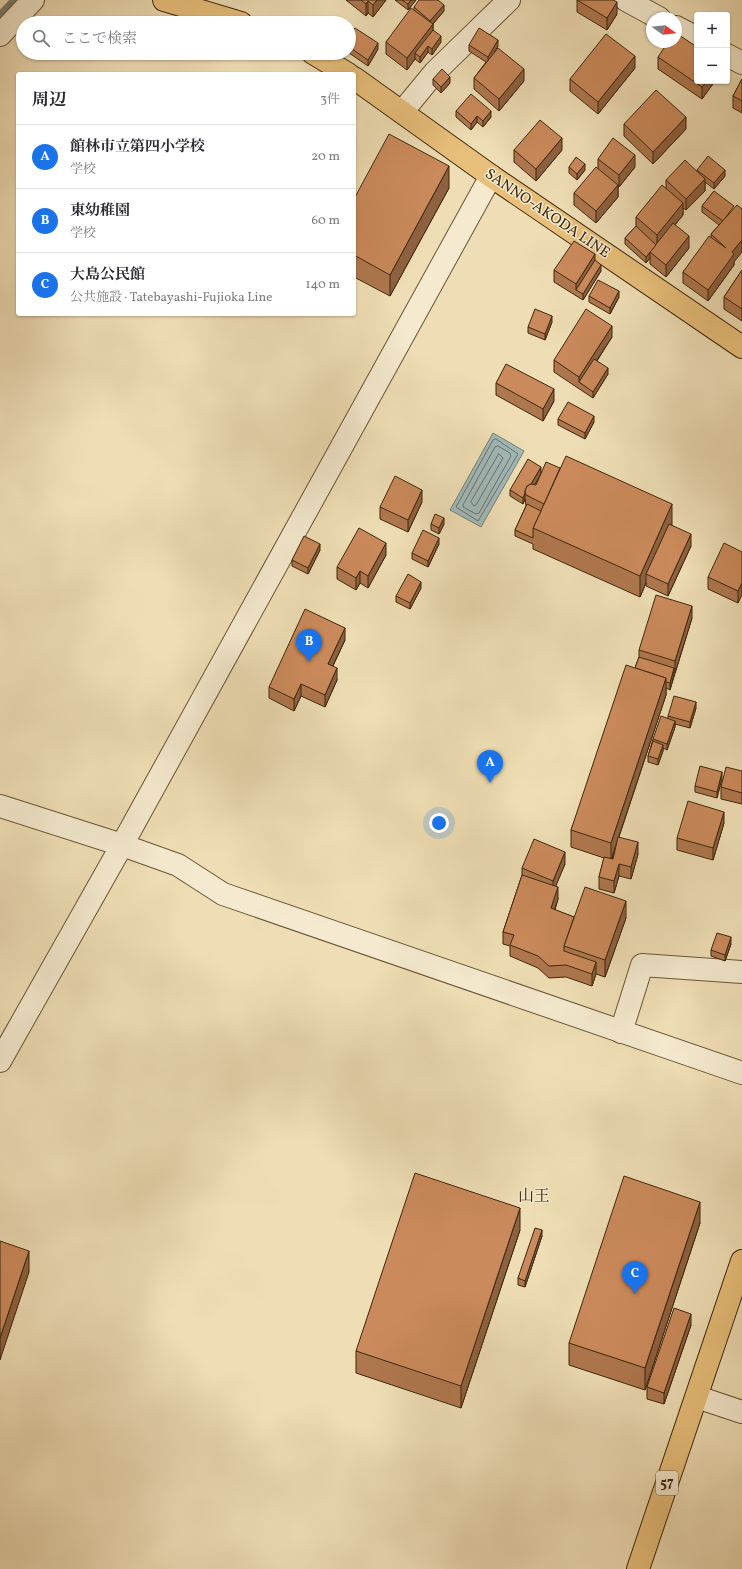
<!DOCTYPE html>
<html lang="ja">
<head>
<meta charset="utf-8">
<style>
	body { margin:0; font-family:Vollkorn,"Noto Serif JP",serif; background:#f7f7f7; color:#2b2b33 }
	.controls { position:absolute; right:12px; top:12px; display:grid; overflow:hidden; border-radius:4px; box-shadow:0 1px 3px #0004 }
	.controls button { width:36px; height:36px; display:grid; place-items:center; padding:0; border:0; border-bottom:1px solid #e1e1e2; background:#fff; color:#2b2b33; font:20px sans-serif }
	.compass { position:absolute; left:646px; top:12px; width:36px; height:36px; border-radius:50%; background:#fff; box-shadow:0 1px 3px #0004; rotate:105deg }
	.you { position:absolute; left:439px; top:823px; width:14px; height:14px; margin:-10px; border:3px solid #fff; border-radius:50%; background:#1a73e8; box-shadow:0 0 0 6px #1a73e833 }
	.badge { display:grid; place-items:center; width:26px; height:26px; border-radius:50%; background:#1a73e8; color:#fff; font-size:13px; font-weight:700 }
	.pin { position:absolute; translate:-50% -33px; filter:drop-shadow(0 1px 2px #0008) }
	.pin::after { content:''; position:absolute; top:21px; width:14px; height:12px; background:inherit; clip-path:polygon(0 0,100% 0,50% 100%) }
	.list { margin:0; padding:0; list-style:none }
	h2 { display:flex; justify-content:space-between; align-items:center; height:52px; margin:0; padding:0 16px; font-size:17px }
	h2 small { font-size:13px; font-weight:400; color:#7c7c81 }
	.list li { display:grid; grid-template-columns:26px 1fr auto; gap:12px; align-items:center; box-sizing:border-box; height:64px; padding:0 16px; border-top:1px solid #e1e1e2 }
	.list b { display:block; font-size:15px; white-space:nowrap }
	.list p { margin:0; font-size:13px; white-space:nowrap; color:#7c7c81 }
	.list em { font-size:13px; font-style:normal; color:#7c7c81 }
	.icon { flex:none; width:22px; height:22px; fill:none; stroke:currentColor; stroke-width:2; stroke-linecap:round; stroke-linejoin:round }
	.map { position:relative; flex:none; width:742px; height:1569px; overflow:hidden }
	.search { position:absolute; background:#fff; box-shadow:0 1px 3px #0004; left:16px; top:16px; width:340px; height:44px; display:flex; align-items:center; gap:10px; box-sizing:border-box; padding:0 14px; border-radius:22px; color:#7c7c81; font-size:15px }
	.panel { position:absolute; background:#fff; box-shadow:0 1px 3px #0004; left:16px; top:72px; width:340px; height:244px; border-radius:4px }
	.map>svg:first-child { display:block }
	.water { fill:#a0b9ba; stroke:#787f74 }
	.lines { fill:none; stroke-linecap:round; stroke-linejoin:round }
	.shore { stroke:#6e7062; stroke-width:1 }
	.stream { stroke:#787f74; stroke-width:7 }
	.minor-casing { stroke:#695536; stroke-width:24 }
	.major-casing { stroke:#3c270b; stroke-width:24 }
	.minor { stroke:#f5eacf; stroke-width:22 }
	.major { stroke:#e8bf7a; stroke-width:22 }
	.wall { fill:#af774e; stroke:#3c270b; fill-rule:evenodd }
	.shaded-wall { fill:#8e6140; stroke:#3c270b }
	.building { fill:#cb8a5b; stroke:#3c270b }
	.labels { text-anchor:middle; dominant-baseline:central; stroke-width:3; stroke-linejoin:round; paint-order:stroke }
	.shield { fill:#f5eacf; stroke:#746246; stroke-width:1 }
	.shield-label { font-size:14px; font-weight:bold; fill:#3c270b }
	.street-label { font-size:15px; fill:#3c270b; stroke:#f5eacf }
	.neighbourhood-label { font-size:16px; fill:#3c270b; stroke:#f5eacf }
</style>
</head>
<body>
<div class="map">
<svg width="742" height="1569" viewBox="0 0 742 1569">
	<rect width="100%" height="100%" fill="#efdeb5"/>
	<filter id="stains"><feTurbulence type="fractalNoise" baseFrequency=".005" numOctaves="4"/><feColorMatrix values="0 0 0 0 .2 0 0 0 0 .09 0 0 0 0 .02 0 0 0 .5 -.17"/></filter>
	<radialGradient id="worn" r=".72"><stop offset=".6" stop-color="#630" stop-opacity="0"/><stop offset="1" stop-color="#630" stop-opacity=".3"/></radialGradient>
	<polygon class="water" points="493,433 524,451 481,527 450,510"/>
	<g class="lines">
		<g class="shore">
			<polygon points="496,439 518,454 478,521 456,507 493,440"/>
			<polygon points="498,446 510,453 511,456 479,513 476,514 463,507 463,505 495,447"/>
			<polygon points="499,454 503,458 476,505 474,506 471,502"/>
		</g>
		<polyline class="stream" points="0,15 14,0"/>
		<defs>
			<g id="minor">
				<polyline points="626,0 659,18"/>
				<polyline points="676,27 697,38"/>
				<polyline points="0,35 33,0"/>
				<polyline points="727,55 742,63"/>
				<polyline points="402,112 435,72 509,0"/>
				<polyline points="0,806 122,845 178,865 223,894 742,1073"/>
				<polyline points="621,1032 642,965 742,972"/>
				<polyline points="0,1061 122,845 491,176"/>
				<polyline points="697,1397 742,1412"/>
			</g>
			<g id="major">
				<polyline points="164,0 241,23"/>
				<polyline points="313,53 348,74"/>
				<polyline points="354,78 491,176 742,347"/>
				<polyline points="638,1569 742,1261"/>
			</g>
		</defs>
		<use href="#minor" class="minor-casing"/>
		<use href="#major" class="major-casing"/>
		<use href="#minor" class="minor"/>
		<use href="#major" class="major"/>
	</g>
	<g class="wall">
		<polygon points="346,0 386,0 373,17 368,13 366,16"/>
		<polygon points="395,0 416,0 408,10"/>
		<polygon points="577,0 617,14 607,30 577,12"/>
		<polygon points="414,7 444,11 433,24 433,30 441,42 432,55 428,52 420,63 415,59 407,70 386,54 386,42 414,9"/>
		<polygon points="349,37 378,49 368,66 349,53"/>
		<polygon points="469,45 498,46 493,53 524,81 499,111 474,89 474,78 486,62 469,51"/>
		<polygon points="658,57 697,81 715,81 702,99 658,69"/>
		<polygon points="635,68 598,114 570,91 570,79"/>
		<polygon points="433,79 450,83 441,93 433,85"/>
		<polygon points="742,79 742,113 733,108 733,96"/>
		<polygon points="456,111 491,117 483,127 477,122 471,130 456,117"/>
		<polygon points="624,124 686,129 653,164 624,136"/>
		<polygon points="514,150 562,150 536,181 514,162"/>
		<polygon points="598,159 635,167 619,187 618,185 618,197 596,223 574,205 574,193 598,169"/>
		<polygon points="569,167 585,170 577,180 569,173"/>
		<polygon points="697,170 725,176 714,189 705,182 705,191 686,210 683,208 683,215 675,225 689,248 666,277 650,264 650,258 646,263 625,244 625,238 636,226 636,217 666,189 666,180 697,171"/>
		<polygon points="449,188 390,296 354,277 354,199"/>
		<polygon points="714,191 734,262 734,265 708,301 683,283 683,272 711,237 711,234 719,225 702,212 702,206"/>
		<polygon points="595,260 601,271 583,300 554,282 554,270"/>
		<polygon points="742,270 742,321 724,309 724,297"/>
		<polygon points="589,296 619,297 610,314 589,302"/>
		<polygon points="552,322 545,340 528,333 528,327"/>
		<polygon points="612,337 597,361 608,374 593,398 554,372 554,360"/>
		<polygon points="496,383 554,401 543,421 496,395"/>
		<polygon points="558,419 594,422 585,439 558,425"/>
		<polygon points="541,472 672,525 691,546 668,596 646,586 646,583 640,597 533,549 533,544 515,536 515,530 526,506 525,499 523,504 510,496 510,490"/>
		<polygon points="422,502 408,532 380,519 380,507"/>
		<polygon points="431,524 444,524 439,534 431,530"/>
		<polygon points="439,544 428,567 412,559 412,553"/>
		<polygon points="320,550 308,574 292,566 292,560"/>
		<polygon points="742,552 738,603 708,589 708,577"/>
		<polygon points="386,555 368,588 360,583 356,590 337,579 337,567"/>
		<polygon points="421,588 410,609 396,602 396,596"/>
		<path d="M692 618 670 690 666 688V695L619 837 638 854 631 879 619 876 614 893 599 889V877L604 858 571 847V830L635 668 639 657V650ZM617 843 613 859H612Z"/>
		<polygon points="345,640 333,666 337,680 325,707 301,696 294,711 269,698 269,687"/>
		<polygon points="696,708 690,728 675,724 675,727 667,750 663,748 663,751 658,765 648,762 648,756 653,739 668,718 668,716"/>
		<polygon points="742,771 742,804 721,799 721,787"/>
		<polygon points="722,778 717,798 695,792 695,786"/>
		<polygon points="724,823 713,860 677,850 677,838"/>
		<polygon points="565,864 555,886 558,899 555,910 574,917 626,918 605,977 596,974 592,986 566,977 549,978 538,968 510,956 510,946 503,944 503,932 522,875 522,868"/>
		<polygon points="731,944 725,961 711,956 711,950"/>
		<polygon points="700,1223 645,1390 569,1365 569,1343"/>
		<polygon points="520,1230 461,1408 356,1373 356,1351"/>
		<polygon points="542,1236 525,1287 518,1285 518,1278"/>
		<polygon points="691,1325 664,1404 647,1399 647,1387"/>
	</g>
	<g class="shaded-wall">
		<polygon points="377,0 386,0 373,17 373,5"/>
		<polygon points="411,0 416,0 408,10 408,4"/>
		<polygon points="368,1 368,13 366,16 366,4"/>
		<polygon points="617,2 617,14 607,30 607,18"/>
		<polygon points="444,5 444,11 430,27 430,21"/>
		<polygon points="433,24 433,36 415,53 415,59 407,70 407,58"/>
		<polygon points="441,36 441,42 432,55 432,49"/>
		<polygon points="498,40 498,46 488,63 488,57"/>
		<polygon points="378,43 378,49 368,66 368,60"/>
		<polygon points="428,46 428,52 420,63 420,57"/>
		<polygon points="635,56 635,68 598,114 598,102"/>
		<polygon points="524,69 524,81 499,111 499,99"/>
		<polygon points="450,77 450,83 441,93 441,87"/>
		<polygon points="707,81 715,81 702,99 702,87"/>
		<polygon points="491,111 491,117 483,127 483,121"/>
		<polygon points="477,116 477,122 471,130 471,124"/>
		<polygon points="686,117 686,129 653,164 653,152"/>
		<polygon points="562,138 562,150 536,181 536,169"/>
		<polygon points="635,155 635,167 619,187 619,175"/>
		<polygon points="585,164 585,170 577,180 577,174"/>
		<polygon points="449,166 449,188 390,296 390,275"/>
		<polygon points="725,170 725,176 714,189 714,183"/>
		<polygon points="705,179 705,191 686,210 686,199"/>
		<polygon points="618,185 618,197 596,223 596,211"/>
		<polygon points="683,203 683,215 657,246 657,235"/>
		<polygon points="689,236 689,248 666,277 666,265"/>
		<polygon points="742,240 742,252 734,262 734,265 708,301 708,290 732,252"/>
		<polygon points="657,245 650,252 650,258 646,263 646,257"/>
		<polygon points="595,254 595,266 576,290 576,284"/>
		<polygon points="601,265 601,271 583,300 583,294"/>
		<polygon points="619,291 619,297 610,314 610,308"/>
		<polygon points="552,316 552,322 545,340 545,334"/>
		<polygon points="612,326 612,337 581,384 579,382 579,377"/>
		<polygon points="608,368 608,374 593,398 593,392"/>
		<polygon points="554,389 554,401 543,421 543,409"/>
		<polygon points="594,416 594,422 585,439 585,433"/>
		<polygon points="541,467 541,474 528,496 526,493"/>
		<polygon points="422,490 422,502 408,532 408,520"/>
		<polygon points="525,493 525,499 523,504 523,498"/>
		<polygon points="672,504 672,525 646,574 646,583 640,597 640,576"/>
		<polygon points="444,518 444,524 439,534 439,528"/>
		<polygon points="691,534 691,546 668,596 668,584"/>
		<polygon points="439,538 439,544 428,567 428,561"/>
		<polygon points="386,543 386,555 368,588 368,576"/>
		<polygon points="320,544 320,550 308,574 308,568"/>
		<polygon points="360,571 360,583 356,590 356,578"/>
		<polygon points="421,582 421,588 410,609 410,603"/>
		<polygon points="742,583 742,595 738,603 738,591"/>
		<polygon points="692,606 692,618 675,673 675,661"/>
		<polygon points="345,628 345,640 328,676 328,664"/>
		<polygon points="337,668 337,680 325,707 325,695"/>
		<polygon points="674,668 674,674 670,690 670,683"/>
		<polygon points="666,678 666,695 611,860 611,843"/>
		<polygon points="301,684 301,696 294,711 294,699"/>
		<polygon points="696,702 696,708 690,728 690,722"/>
		<polygon points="675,721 675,727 667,750 667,744"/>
		<polygon points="663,745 663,751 658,765 658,759"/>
		<polygon points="722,772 722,778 717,798 717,792"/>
		<polygon points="724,812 724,823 713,860 713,848"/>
		<polygon points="638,842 638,854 631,879 631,867"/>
		<polygon points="565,852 565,864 553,893 553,881"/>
		<polygon points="619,864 619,876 614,893 614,881"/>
		<polygon points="558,887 558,899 551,920 551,908"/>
		<polygon points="626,901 626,918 605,977 605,960"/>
		<polygon points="731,937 731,944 725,961 725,955"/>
		<polygon points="596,962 596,974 592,986 592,974"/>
		<polygon points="700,1202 700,1223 645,1390 645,1368"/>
		<polygon points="520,1208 520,1230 461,1408 461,1386"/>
		<polygon points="542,1230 542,1236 525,1287 525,1281"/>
		<polygon points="29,1251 29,1272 0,1360 0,1338"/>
		<polygon points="691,1314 691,1325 664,1404 664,1393"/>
	</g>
	<g class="building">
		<polygon points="361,0 377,0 373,5 368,1 366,4"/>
		<polygon points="402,0 411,0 408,4"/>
		<polygon points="419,0 438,0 444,5 430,21 414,7"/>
		<polygon points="577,0 613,0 617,2 607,18"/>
		<polygon points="411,8 433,24 407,58 386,42"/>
		<polygon points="355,28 378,43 368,60 349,47 349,37"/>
		<polygon points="479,28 498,40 488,57 469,45"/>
		<polygon points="433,30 441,36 432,49 428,46 420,57 415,53"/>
		<polygon points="676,33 697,47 697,81 707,81 702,87 658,57 668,42 676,42"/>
		<polygon points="606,34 635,56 598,102 570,79"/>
		<polygon points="498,48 524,69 499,99 474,78"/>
		<polygon points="442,69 450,77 441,87 433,79"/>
		<polygon points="742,79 742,101 733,96"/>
		<polygon points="656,90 686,117 653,152 624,124"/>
		<polygon points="471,94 491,111 483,121 477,116 471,124 456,111"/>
		<polygon points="540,120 562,138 536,169 514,150"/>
		<polygon points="389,134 449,166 390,275 354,255 354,199"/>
		<polygon points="613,138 635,155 619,175 598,159"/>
		<polygon points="708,156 725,170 714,183 697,170"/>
		<polygon points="576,157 585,164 577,174 569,167"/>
		<polygon points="685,160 705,179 686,199 666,180"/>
		<polygon points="596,167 618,185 596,211 574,193"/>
		<polygon points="662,185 683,203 657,235 636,217"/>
		<polygon points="714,191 734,206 723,221 702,206"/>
		<polygon points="737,205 742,209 742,240 732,252 734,254 708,290 683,272 709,236 726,248 711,234"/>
		<polygon points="673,223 689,236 666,265 650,252"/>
		<polygon points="636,226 656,245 646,257 625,238"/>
		<polygon points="574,241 595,254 576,284 554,270"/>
		<polygon points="595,260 601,265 583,294 576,290"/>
		<polygon points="742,270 742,309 724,297"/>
		<polygon points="598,280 619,291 610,308 589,296"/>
		<polygon points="535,309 552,316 545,334 528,327"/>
		<polygon points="586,309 612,326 579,377 554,360"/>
		<polygon points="594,359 608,368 593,392 579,382"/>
		<polygon points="506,364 554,389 543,409 496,383"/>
		<polygon points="568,402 594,416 585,433 558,419"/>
		<polygon points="566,456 672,504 640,576 533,528"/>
		<polygon points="528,459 541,467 531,484 527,486 525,491 525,493 523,498 510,490"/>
		<polygon points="546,462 560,468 544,504 526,495 525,491 527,486 531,484 536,485"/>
		<polygon points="395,476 422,490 408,520 380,507"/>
		<polygon points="527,504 541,511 533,528 533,538 515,530"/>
		<polygon points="435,514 444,518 439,528 431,524"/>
		<polygon points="669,524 691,534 668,584 646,574"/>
		<polygon points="359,528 386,543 368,576 360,571 356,578 337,567"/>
		<polygon points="423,530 439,538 428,561 412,553"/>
		<polygon points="304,536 320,544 308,568 292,560"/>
		<polygon points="724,543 742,552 742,583 738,591 708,577"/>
		<polygon points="408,574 421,582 410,603 396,596"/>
		<polygon points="656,595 692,606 675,661 639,650"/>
		<polygon points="305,609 345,628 328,664 337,668 325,695 301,684 294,699 269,687"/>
		<polygon points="639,657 674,668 670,683 666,682 666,678 635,668"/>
		<polygon points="626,665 666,678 611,843 571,830"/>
		<polygon points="674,696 696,702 690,722 668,716"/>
		<polygon points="661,716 675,721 667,744 653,739"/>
		<polygon points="653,741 663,745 658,759 648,756"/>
		<polygon points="700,766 722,772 717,792 695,786"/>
		<polygon points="726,767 742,771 742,793 721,787"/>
		<polygon points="688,801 724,812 713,848 677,838"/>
		<polygon points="618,837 638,842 631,867 619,864 614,881 599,877 604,857 613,859"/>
		<polygon points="534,839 565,852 553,881 522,868"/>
		<polygon points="522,875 558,887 551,908 574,917 564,946 564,951 596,962 592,974 566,965 549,966 538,956 510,945 514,935 503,932"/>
		<polygon points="585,887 626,901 605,960 564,946"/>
		<polygon points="717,933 731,937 725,955 711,950"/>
		<polygon points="415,1173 520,1208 461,1386 356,1351"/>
		<polygon points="624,1176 700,1202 645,1368 569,1343"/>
		<polygon points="535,1228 542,1230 525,1281 518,1278"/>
		<polygon points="0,1241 29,1251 0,1338"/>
		<polygon points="674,1308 691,1314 664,1393 647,1387"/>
	</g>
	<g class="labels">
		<rect class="shield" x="656" y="1471" width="22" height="24" rx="3"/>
		<g class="shield-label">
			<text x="667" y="1483">57</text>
		</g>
		<g class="street-label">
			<text transform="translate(547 214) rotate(34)">SANNO-AKODA LINE</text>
		</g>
		<g class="neighbourhood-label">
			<text x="534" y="1197">山王</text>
		</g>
	</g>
	<rect width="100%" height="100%" filter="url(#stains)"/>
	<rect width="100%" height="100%" fill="url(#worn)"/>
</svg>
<div class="controls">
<button>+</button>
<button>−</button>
</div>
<svg class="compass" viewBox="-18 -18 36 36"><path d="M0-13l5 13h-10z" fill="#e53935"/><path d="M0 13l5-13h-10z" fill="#7c7c81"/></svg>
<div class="you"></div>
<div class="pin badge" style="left:490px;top:783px">A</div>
<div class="pin badge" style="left:309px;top:662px">B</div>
<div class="pin badge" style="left:635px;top:1294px">C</div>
<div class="search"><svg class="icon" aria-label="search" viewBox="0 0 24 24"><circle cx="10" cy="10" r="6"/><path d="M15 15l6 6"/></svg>ここで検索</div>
<section class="panel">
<h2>周辺<small>3件</small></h2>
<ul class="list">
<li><span class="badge">A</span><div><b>館林市立第四小学校</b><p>学校</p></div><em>20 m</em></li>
<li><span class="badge">B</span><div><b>東幼稚園</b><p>学校</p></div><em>60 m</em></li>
<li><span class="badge">C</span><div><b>大島公民館</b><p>公共施設 · Tatebayashi-Fujioka Line</p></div><em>140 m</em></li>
</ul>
</section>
</div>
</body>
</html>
